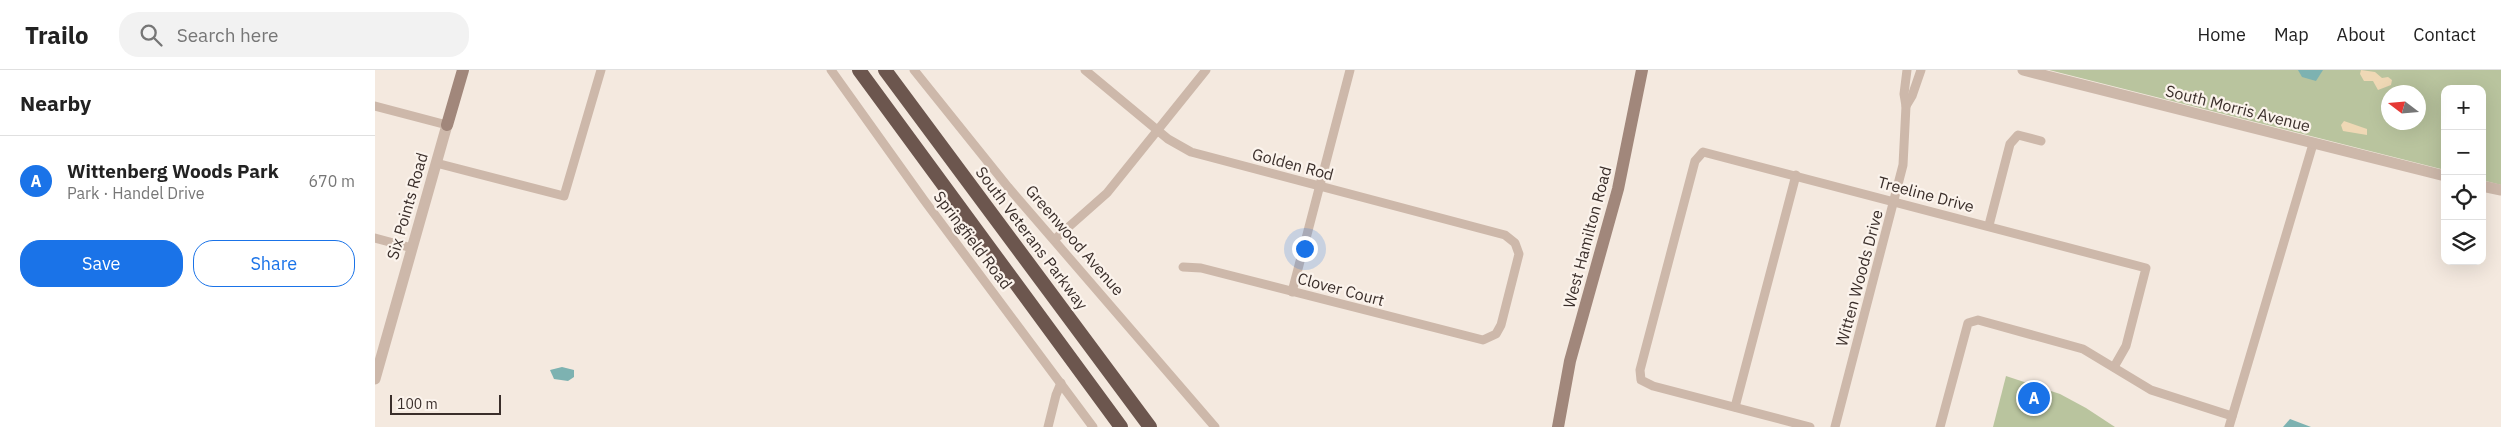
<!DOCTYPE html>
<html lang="en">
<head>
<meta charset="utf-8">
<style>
	body { margin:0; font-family:"IBM Plex Sans",sans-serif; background:#f2f2f2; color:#222 }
	.controls { position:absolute; right:15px; top:15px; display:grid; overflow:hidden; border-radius:10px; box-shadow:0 5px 20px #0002 }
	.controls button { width:45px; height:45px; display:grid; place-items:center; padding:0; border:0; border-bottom:1px solid #e0e0e0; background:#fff; color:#222; font:25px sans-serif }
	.compass { position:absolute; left:2006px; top:15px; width:45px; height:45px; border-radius:50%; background:#fff; box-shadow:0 5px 20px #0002; rotate:286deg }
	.scale { position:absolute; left:15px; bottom:12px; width:111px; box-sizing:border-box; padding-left:5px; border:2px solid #3a2e2a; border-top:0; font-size:14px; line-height:18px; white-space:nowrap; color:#3a2e2a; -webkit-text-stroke:4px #fbf3ec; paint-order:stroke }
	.you { position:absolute; left:929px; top:178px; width:18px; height:18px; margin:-12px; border:4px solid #fff; border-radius:50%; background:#1a73e8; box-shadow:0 0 0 8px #1a73e833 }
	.badge { display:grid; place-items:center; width:32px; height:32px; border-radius:50%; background:#1a73e8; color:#fff; font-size:16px; font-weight:700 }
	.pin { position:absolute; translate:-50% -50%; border:2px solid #fff; box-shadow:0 1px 5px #0006 }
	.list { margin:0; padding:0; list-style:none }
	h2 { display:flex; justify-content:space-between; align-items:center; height:65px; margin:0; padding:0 20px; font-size:21px }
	h2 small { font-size:16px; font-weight:400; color:#767676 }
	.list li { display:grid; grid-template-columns:32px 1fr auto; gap:15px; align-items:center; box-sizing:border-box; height:90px; padding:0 20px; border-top:1px solid #e0e0e0 }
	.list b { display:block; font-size:19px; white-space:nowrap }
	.list p { margin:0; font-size:16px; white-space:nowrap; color:#767676 }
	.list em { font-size:16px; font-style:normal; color:#767676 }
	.actions { display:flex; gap:10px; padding:15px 20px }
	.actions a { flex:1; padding:11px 0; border:1px solid #1a73e8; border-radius:20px; text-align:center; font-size:18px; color:#1a73e8 }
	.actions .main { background:#1a73e8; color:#fff }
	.icon { flex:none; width:28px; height:28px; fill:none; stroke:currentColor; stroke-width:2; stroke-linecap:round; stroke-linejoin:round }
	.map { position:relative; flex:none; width:2126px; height:357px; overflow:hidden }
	header { display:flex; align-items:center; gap:30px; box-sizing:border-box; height:70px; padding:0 25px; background:#fff; border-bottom:1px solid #e0e0e0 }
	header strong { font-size:24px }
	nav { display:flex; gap:28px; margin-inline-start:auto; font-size:18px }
	.search { width:350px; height:45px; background:#f2f2f2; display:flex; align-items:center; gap:12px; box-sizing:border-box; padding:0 18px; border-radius:20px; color:#767676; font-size:19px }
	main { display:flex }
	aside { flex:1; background:#fff }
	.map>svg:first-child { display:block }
	.green { fill:#b9c49e; fill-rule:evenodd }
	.sand { fill:#efd8b5 }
	.water { fill:#7db2b1 }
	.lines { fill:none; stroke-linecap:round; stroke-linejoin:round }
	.minor { stroke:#cdb8aa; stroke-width:9 }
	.tertiary { stroke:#cdb8aa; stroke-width:11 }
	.secondary { stroke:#a1877b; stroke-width:12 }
	.trunk { stroke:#6c564e; stroke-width:14 }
	.labels { text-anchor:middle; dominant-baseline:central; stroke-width:4.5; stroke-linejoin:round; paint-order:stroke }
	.street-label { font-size:16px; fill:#3a2e2a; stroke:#fbf3ec }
</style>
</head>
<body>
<header>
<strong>Trailo</strong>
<div class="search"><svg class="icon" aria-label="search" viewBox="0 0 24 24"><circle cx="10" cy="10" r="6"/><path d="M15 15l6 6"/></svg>Search here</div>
<nav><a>Home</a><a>Map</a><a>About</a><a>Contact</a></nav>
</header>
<main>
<aside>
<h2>Nearby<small></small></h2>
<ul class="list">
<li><span class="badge">A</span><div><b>Wittenberg Woods Park</b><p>Park · Handel Drive</p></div><em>670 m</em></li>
</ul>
<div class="actions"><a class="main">Save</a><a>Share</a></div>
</aside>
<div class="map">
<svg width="2126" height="357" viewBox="0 0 2126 357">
	<rect width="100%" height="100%" fill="#f4e9df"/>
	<g class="green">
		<path d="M1674 0H2126V115L2107 110V19H2070V100ZM2014 22H2044V52H2014Z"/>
		<polygon points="1631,306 1685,324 1711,338 1740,357 1618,357"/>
	</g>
	<g class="sand">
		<polygon points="1986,0 2000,2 2007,8 2013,7 2017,10 2016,15 2003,20 1998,11 1989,11 1985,4"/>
		<polygon points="1969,51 1992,59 1992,65 1968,61 1966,55"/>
	</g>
	<g class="water">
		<polygon points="1923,0 1948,0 1941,11 1927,7"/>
		<polygon points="187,297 199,300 199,307 193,311 179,309 175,300"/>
		<polygon points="1915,349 1936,357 1908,357"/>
	</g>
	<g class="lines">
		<g class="minor">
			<polyline points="456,0 549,130 718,357"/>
			<polyline points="539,0 633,117 840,357"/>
			<polyline points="710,0 793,69 816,82 1130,165 1140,173 1144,184 1126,255 1121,264 1108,270 826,198 808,197"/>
			<polyline points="0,36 72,55"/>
			<polyline points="1531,36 1537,26 1546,0"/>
			<polyline points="61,93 189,126 226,0"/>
			<polyline points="1614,155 1635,74 1643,65 1666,71"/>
			<polyline points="0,168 37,178"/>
			<polyline points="680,169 732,123 831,0"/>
			<polyline points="917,222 975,0"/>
			<polyline points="1360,337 1421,105"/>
			<polyline points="673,357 681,325 686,313"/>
			<polyline points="1435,357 1278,316 1266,310 1265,300 1320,91 1328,82 1771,198 1751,276 1739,297"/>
			<polyline points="1460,357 1528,95 1531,36 1529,24 1532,0"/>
			<polyline points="1565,357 1593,253 1603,250 1708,279 1776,320 1857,346"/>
			<polyline points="1854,357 1938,74"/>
		</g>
		<g class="tertiary">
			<polyline points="1648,0 2070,106"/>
			<polyline points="2107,116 2126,120"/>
			<polyline points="0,309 72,55"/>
		</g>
		<g class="secondary">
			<polyline points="72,55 88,0"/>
			<polyline points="1183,357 1195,291 1243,119 1267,0"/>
		</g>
		<g class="trunk">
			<polyline points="484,0 746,357"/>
			<polyline points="510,0 775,357"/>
		</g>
	</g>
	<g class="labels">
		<g class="street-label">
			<text transform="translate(1863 38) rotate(14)">South Morris Avenue</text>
			<text transform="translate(918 94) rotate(15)">Golden Rod</text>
			<text transform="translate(1551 124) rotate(15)">Treeline Drive</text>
			<text transform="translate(32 136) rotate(-74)">Six Points Road</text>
			<text transform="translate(1212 167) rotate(-75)">West Hamilton Road</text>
			<text transform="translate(657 168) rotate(53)">South Veterans Parkway</text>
			<text transform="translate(598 170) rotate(53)">Springfield Road</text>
			<text transform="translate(700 170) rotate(49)">Greenwood Avenue</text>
			<text transform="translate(1484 208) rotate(-75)">Witten Woods Drive</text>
			<text transform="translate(966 219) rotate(15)">Clover Court</text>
		</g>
	</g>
</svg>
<div class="controls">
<button>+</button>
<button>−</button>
<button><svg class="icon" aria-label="locate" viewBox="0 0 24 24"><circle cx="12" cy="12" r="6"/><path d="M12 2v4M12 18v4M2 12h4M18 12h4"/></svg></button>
<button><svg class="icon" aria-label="layers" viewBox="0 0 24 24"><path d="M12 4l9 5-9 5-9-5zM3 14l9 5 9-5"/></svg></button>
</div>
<svg class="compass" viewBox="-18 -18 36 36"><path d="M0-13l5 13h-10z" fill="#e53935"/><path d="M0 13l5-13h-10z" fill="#767676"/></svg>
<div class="scale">100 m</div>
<div class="you"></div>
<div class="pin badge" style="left:1659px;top:328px">A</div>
</div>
</main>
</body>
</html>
